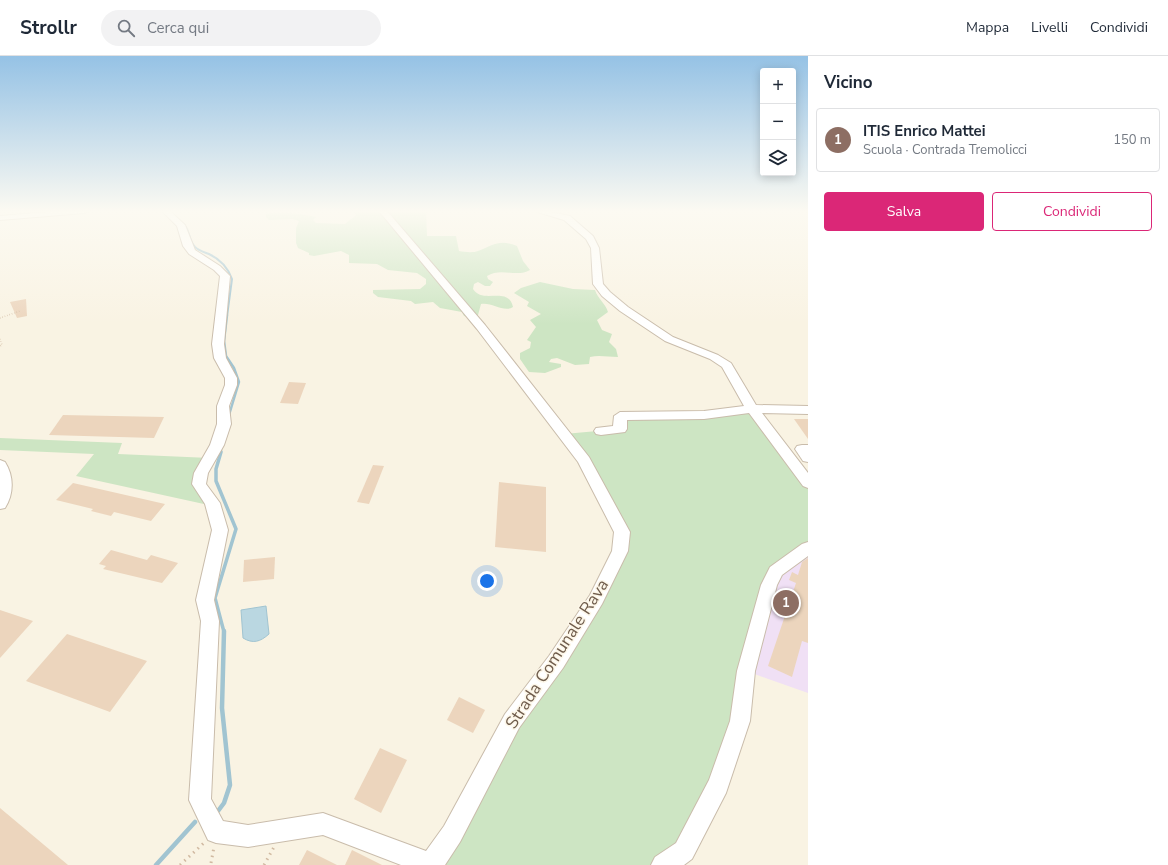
<!DOCTYPE html>
<html lang="it">
<head>
<meta charset="utf-8">
<style>
	body { margin:0; font-family:"Nunito Sans",sans-serif; background:#f2f2f3; color:#1f2937 }
	.controls { position:absolute; right:12px; top:12px; display:grid; overflow:hidden; border-radius:4px; box-shadow:0 2px 10px #0003 }
	.controls button { width:36px; height:36px; display:grid; place-items:center; padding:0; border:0; border-bottom:1px solid #e0e1e3; background:#fff; color:#1f2937; font:20px sans-serif }
	.you { position:absolute; left:487px; top:525px; width:14px; height:14px; margin:-10px; border:3px solid #fff; border-radius:50%; background:#1a73e8; box-shadow:0 0 0 6px #1a73e833 }
	.badge { display:grid; place-items:center; width:26px; height:26px; border-radius:50%; background:#db2777; color:#fff; font-size:13px; font-weight:700 }
	.pin { position:absolute; translate:-50% -50%; border:2px solid #fff; box-shadow:0 1px 4px #0006 }
	.list { margin:0; padding:0; list-style:none }
	h2 { display:flex; justify-content:space-between; align-items:center; height:52px; margin:0; padding:0 16px; font-size:17px }
	h2 small { font-size:13px; font-weight:400; color:#747a83 }
	.list li { display:grid; grid-template-columns:26px 1fr auto; gap:12px; align-items:center; box-sizing:border-box; height:64px; margin:0 8px 8px; padding:0 8px; border:1px solid #e0e1e3; border-radius:4px }
	.list b { display:block; font-size:15px; white-space:nowrap }
	.list p { margin:0; font-size:13px; white-space:nowrap; color:#747a83 }
	.list em { font-size:13px; font-style:normal; color:#747a83 }
	.actions { display:flex; gap:8px; padding:12px 16px }
	.actions a { flex:1; padding:9px 0; border:1px solid #db2777; border-radius:4px; text-align:center; font-size:14px; color:#db2777 }
	.actions .main { background:#db2777; color:#fff }
	.icon { flex:none; width:22px; height:22px; fill:none; stroke:currentColor; stroke-width:2; stroke-linecap:round; stroke-linejoin:round }
	.map { position:relative; flex:none; width:808px; height:809px; overflow:hidden }
	header { display:flex; align-items:center; gap:24px; box-sizing:border-box; height:56px; padding:0 20px; background:#fff; border-bottom:1px solid #e0e1e3 }
	header strong { font-size:19px }
	nav { display:flex; gap:22px; margin-inline-start:auto; font-size:14px }
	.search { width:280px; height:36px; background:#f2f2f3; display:flex; align-items:center; gap:10px; box-sizing:border-box; padding:0 14px; border-radius:22px; color:#747a83; font-size:15px }
	main { display:flex }
	aside { flex:1; background:#fff }
	.map>svg:first-child { display:block }
	.education { fill:#f0e0f5 }
	.green { fill:#cde5c3 }
	.water { fill:#bad7e1; stroke:#a1c4d1 }
	.lines { fill:none; stroke-linecap:round; stroke-linejoin:round }
	.stream-far3 { stroke:#a1c4d1; stroke-width:2 }
	.stream-far2 { stroke:#a1c4d1; stroke-width:2.5 }
	.stream-far1 { stroke:#a1c4d1; stroke-width:3.5 }
	.stream { stroke:#a1c4d1; stroke-width:4.5 }
	.building { fill:#ecd5bd }
	.minor-casing { stroke:#c9bcab; stroke-width:2 }
	.path-far1 { stroke:#d0b9a1; stroke-width:1.5; stroke-dasharray:0.5 2; stroke-linecap:butt }
	.path { stroke:#d0b9a1; stroke-width:3; stroke-dasharray:1.5 4.5; stroke-linecap:butt }
	.minor { fill:#fff; fill-rule:evenodd }
	.labels { text-anchor:middle; dominant-baseline:central; stroke-width:3; stroke-linejoin:round; paint-order:stroke }
	.near-street-label { font-size:17px; fill:#6f5c4c; stroke:#fdf7e9 }
</style>
</head>
<body>
<header>
<strong>Strollr</strong>
<div class="search"><svg class="icon" aria-label="search" viewBox="0 0 24 24"><circle cx="10" cy="10" r="6"/><path d="M15 15l6 6"/></svg>Cerca qui</div>
<nav><a>Mappa</a><a>Livelli</a><a>Condividi</a></nav>
</header>
<main>
<div class="map">
<svg width="808" height="809" viewBox="0 0 808 809">
	<rect width="100%" height="100%" fill="#f9f3e3"/>
	<polygon class="education" points="808,492 808,637 746,615 769,529"/>
	<g class="green">
		<path d="M353 155H426L427 180H456L459 195C465 196 473 197 478 195 494 189 499 183 517 190L523 205 530 214C517 222 501 211 487 220L488 223 493 226 490 230H485L478 226 474 228 473 233C483 249 508 229 513 251 504 257 492 246 481 248L478 259 470 261 464 260 462 256 440 252 433 246 415 248 411 245 378 241 373 237V234L420 233 426 228V223L417 217 388 214 377 208 349 207V199L341 195 314 200 309 199V197L298 192 296 187V172L299 165 293 163 269 164 266 161V158C276 155 306 158 316 161L313 164 316 167 345 168 356 159Z"/>
		<path d="M540 226 573 233 595 234C598 243 605 247 608 256L597 264 602 274 612 278 609 286 616 293 618 301C608 301 599 299 590 301L589 308 575 309 557 302 551 303 549 306 561 308V311L545 317 529 316 520 303V297L530 292 531 286 527 284 536 271 530 264 541 258 527 250 529 246 514 237 521 232Z"/>
		<polygon points="752,353 808,427 808,492 776,515 718,729 663,809 431,809 556,606 622,476 564,378 620,373 620,360"/>
		<polygon points="0,382 122,387 118,398 210,402 201,417 213,450 76,420 94,398 0,394"/>
	</g>
	<path class="water" d="M266 550 269 578C260 586 253 588 243 582L241 554Z"/>
	<g class="lines">
		<path class="stream-far3" d="M177 163C193 173 186 181 195 191 199 195 204 196 209 198 220 203 228 212 232 223L227 260"/>
		<g class="stream-far2">
			<polyline points="227,259 224,285 226,300 234,312 239,326 229,359"/>
			<polyline points="220,397 221,394"/>
		</g>
		<polyline class="stream-far1" points="221,396 216,413 216,425 236,473 215,542 224,576"/>
		<g class="stream">
			<polyline points="218,755 224,747 230,729 222,652 224,575"/>
			<polyline points="156,809 195,766"/>
		</g>
	</g>
	<g class="building">
		<polygon points="26,243 27,260 17,262 10,246"/>
		<polygon points="289,326 306,327 298,348 280,347"/>
		<polygon points="63,359 164,361 154,382 49,379"/>
		<polygon points="794,363 808,363 808,383"/>
		<polygon points="373,409 384,410 369,448 357,446"/>
		<polygon points="499,426 546,431 546,496 495,491"/>
		<polygon points="73,427 165,448 151,465 114,456 111,460 91,455 93,453 56,444"/>
		<polygon points="111,494 147,504 151,499 178,507 162,527 103,513 106,510 99,508"/>
		<polygon points="275,501 274,523 243,526 244,504"/>
		<polygon points="808,502 808,587 802,585 792,621 768,610 796,527 789,524 792,516 798,519 802,506"/>
		<polygon points="0,554 33,565 0,602"/>
		<polygon points="67,578 147,605 110,656 26,625"/>
		<polygon points="459,641 485,654 473,677 447,664"/>
		<polygon points="380,692 407,704 381,757 354,743"/>
		<polygon points="0,752 68,809 0,809"/>
		<polygon points="307,794 337,809 299,809"/>
		<polygon points="352,794 382,809 345,809"/>
	</g>
	<g class="lines">
		<defs>
			<g id="minor">
				<polygon points="60,155 88,155 84,157 0,164 0,160"/>
				<polygon points="162,155 170,155 185,169 195,194 220,210 230,220 224,288 226,302 237,322 237,329 229,350 231,368 224,389 208,417 206,428 220,447 228,474 214,544 219,565 211,743 223,765 248,769 323,757 426,795 444,770 505,658 549,600 590,539 612,495 614,476 578,406 477,273 379,155 387,155 485,269 589,401 630,476 628,495 602,548 563,612 519,672 460,786 445,809 401,809 323,779 248,791 216,787 208,784 189,744 201,565 196,544 212,474 205,448 192,428 194,417 210,389 217,368 217,350 225,329 225,322 214,302 212,288 220,220 214,214 189,198 183,190 177,170"/>
				<polygon points="534,155 546,155 570,160 593,180 599,192 603,228 610,236 628,251 673,281 718,299 731,307 756,349 808,350 808,358 762,357 808,417 808,432 803,430 749,357 704,363 627,364 627,373 625,376 601,379 596,378 594,375 596,372 613,370 614,360 620,356 704,355 744,350 722,311 710,303 665,285 620,255 602,240 593,228 591,192 586,183 564,164"/>
				<polygon points="802,389 808,389 808,406 803,405 795,393 797,390"/>
				<path d="M0 404 5 406C14 420 14 438 5 452L0 453Z"/>
				<polygon points="808,486 808,500 782,519 777,529 755,615 750,665 726,737 692,803 684,809 651,809 655,801 676,787 709,724 730,665 737,615 761,529 770,511 802,488"/>
			</g>
		</defs>
		<use href="#minor" class="minor-casing"/>
		<g class="path-far1">
			<polyline points="0,262 20,255"/>
			<polyline points="0,283 2,289 0,290"/>
		</g>
		<g class="path">
			<polyline points="211,807 214,791"/>
			<polyline points="180,809 205,786"/>
			<polyline points="264,809 274,791"/>
		</g>
		<use href="#minor" class="minor"/>
	</g>
	<linearGradient id="sky" x2="0" y2="1"><stop stop-color="#95c2e5"/><stop offset="0.58" stop-color="#fcfaf2"/><stop offset="1" stop-color="#fcfaf2" stop-opacity="0"/></linearGradient>
	<rect width="808" height="268" fill="url(#sky)"/>
	<g class="labels">
		<g class="near-street-label">
			<text transform="translate(557 598) rotate(-57)">Strada Comunale Rava</text>
		</g>
	</g>
</svg>
<div class="controls">
<button>+</button>
<button>−</button>
<button><svg class="icon" aria-label="layers" viewBox="0 0 24 24"><path d="M12 4l9 5-9 5-9-5zM3 14l9 5 9-5"/></svg></button>
</div>
<div class="you"></div>
<div class="pin badge" style="left:786px;top:547px;background:#8d6e63">1</div>
</div>
<aside>
<h2>Vicino<small></small></h2>
<ul class="list">
<li><span class="badge" style="background:#8d6e63">1</span><div><b>ITIS Enrico Mattei</b><p>Scuola · Contrada Tremolicci</p></div><em>150 m</em></li>
</ul>
<div class="actions"><a class="main">Salva</a><a>Condividi</a></div>
</aside>
</main>
</body>
</html>
